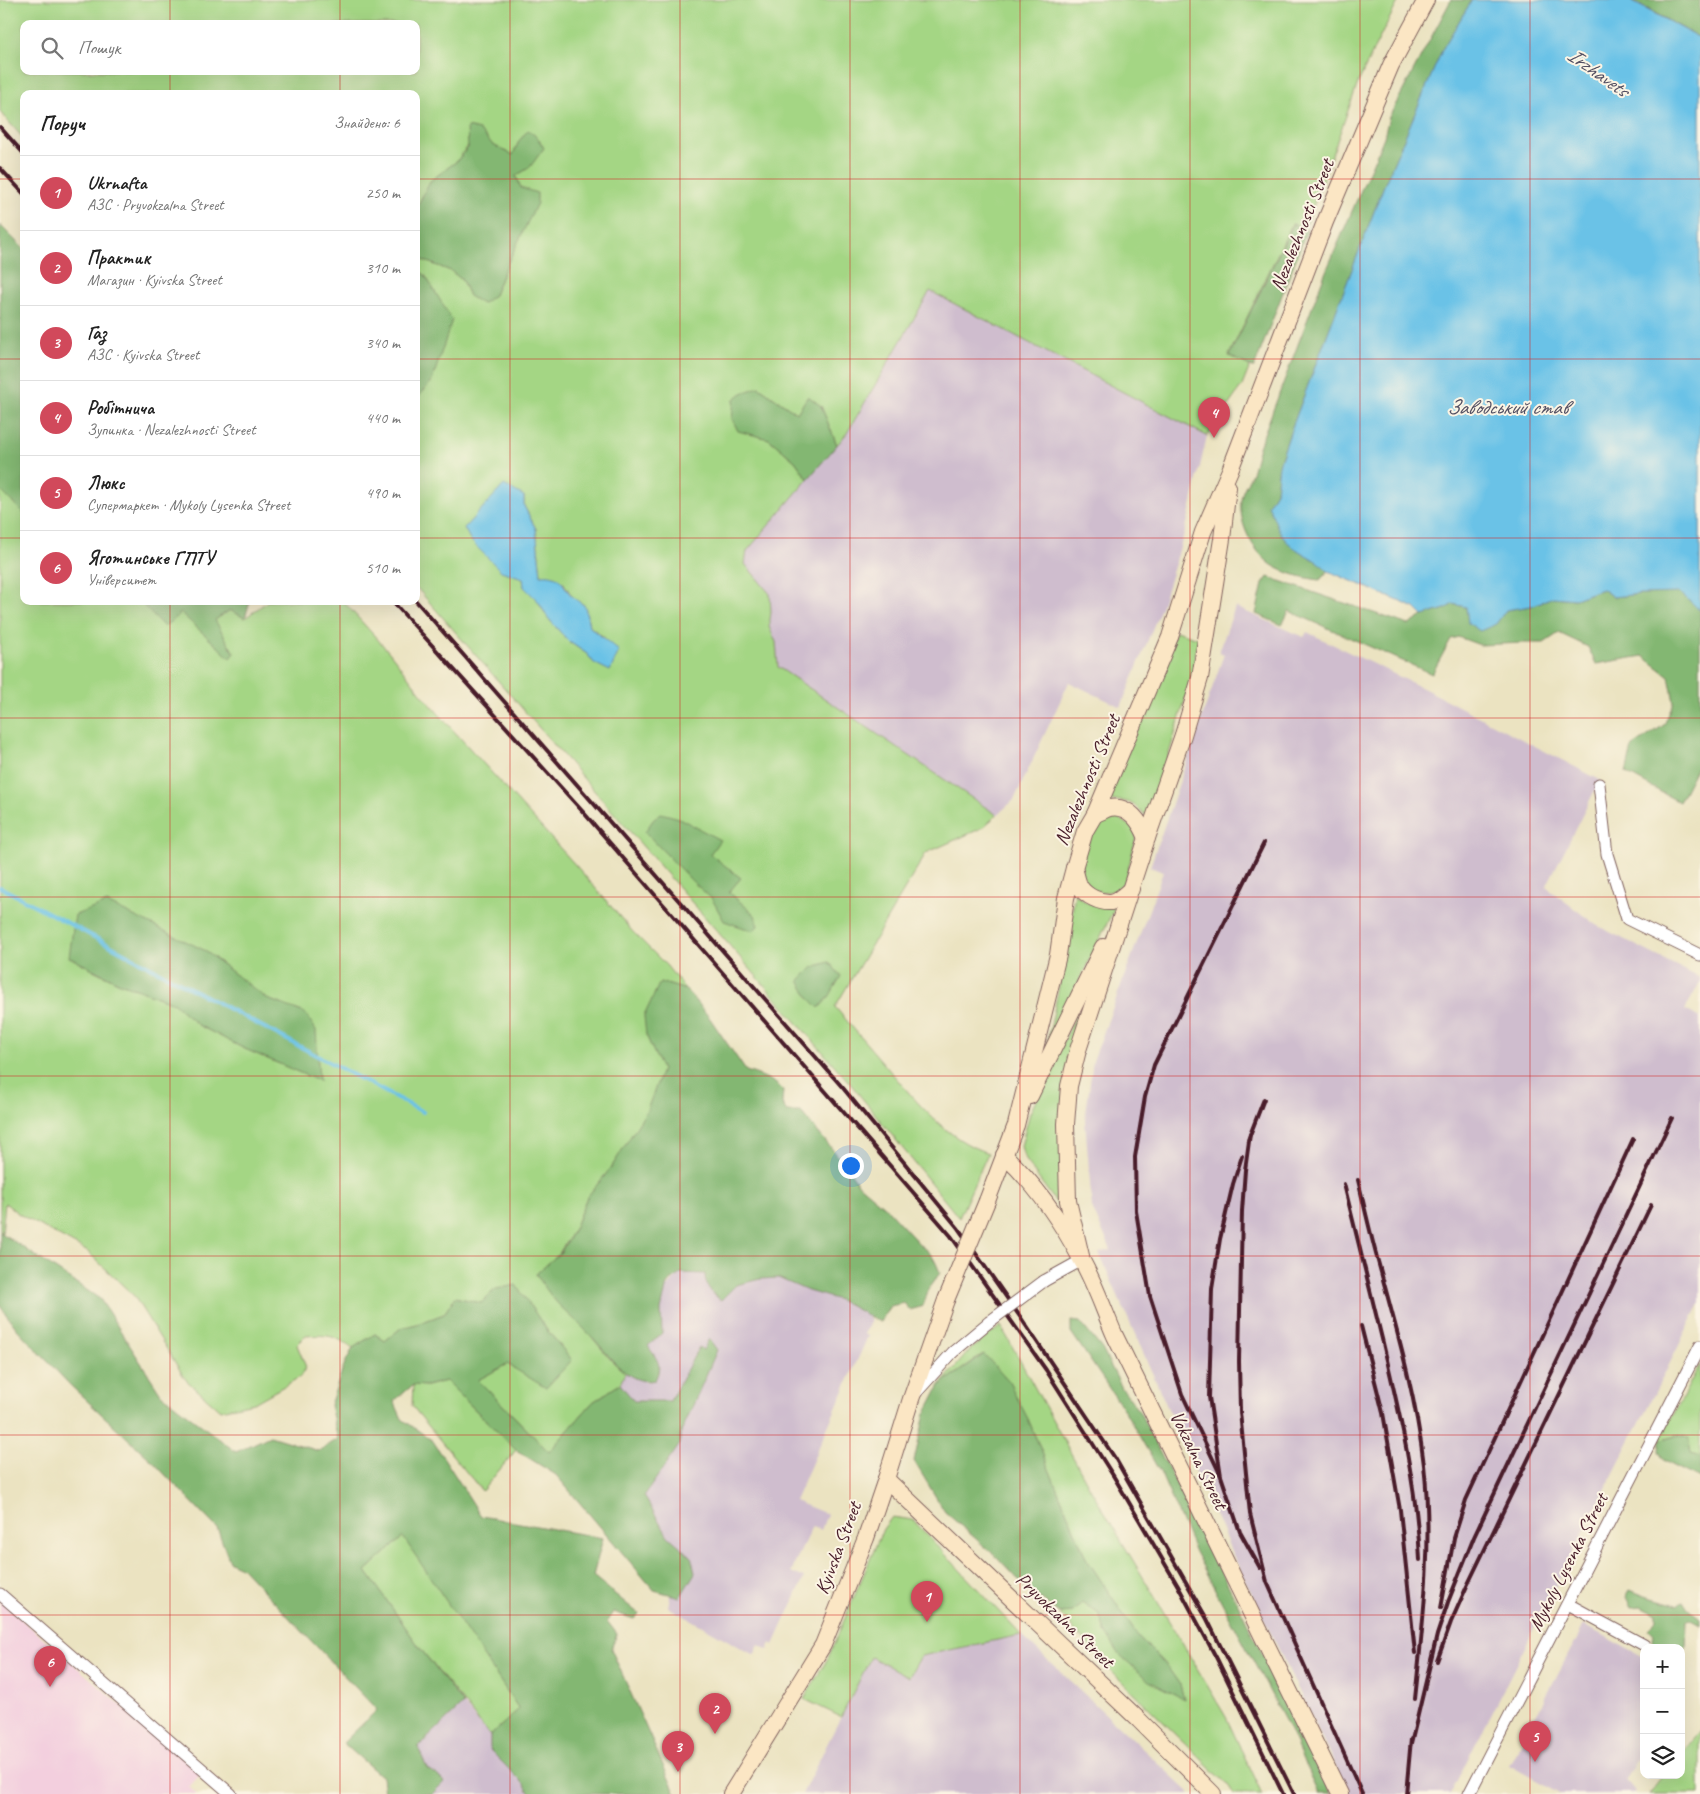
<!DOCTYPE html>
<html lang="uk">
<head>
<meta charset="utf-8">
<style>
	body { margin:0; font-family:Caveat,sans-serif; background:#f2f2f2; color:#222 }
	.controls { position:absolute; right:15px; bottom:15px; display:grid; overflow:hidden; border-radius:10px; box-shadow:0 5px 20px #0002 }
	.controls button { width:45px; height:45px; display:grid; place-items:center; padding:0; border:0; border-bottom:1px solid #e0e0e0; background:#fff; color:#222; font:25px sans-serif }
	.you { position:absolute; left:850px; top:1165px; width:18px; height:18px; margin:-12px; border:4px solid #fff; border-radius:50%; background:#1a73e8; box-shadow:0 0 0 8px #1a73e833 }
	.badge { display:grid; place-items:center; width:32px; height:32px; border-radius:50%; background:#d1495b; color:#fff; font-size:16px; font-weight:700 }
	.pin { position:absolute; translate:-50% -41px; filter:drop-shadow(0 1px 2px #0008) }
	.pin::after { content:''; position:absolute; top:26px; width:18px; height:15px; background:inherit; clip-path:polygon(0 0,100% 0,50% 100%) }
	.list { margin:0; padding:0; list-style:none }
	h2 { display:flex; justify-content:space-between; align-items:center; height:65px; margin:0; padding:0 20px; font-size:21px }
	h2 small { font-size:16px; font-weight:400; color:#767676 }
	.list li { display:grid; grid-template-columns:32px 1fr auto; gap:15px; align-items:center; box-sizing:border-box; height:75px; padding:0 20px; border-top:1px solid #e0e0e0 }
	.list b { display:block; font-size:19px; white-space:nowrap }
	.list p { margin:0; font-size:16px; white-space:nowrap; color:#767676 }
	.list em { font-size:16px; font-style:normal; color:#767676 }
	.icon { flex:none; width:28px; height:28px; fill:none; stroke:currentColor; stroke-width:2; stroke-linecap:round; stroke-linejoin:round }
	.map { position:relative; flex:none; width:1700px; height:1794px; overflow:hidden }
	.search { position:absolute; background:#fff; box-shadow:0 5px 20px #0002; left:20px; top:20px; width:400px; height:55px; display:flex; align-items:center; gap:12px; box-sizing:border-box; padding:0 18px; border-radius:10px; color:#767676; font-size:19px }
	.panel { position:absolute; background:#fff; box-shadow:0 5px 20px #0002; left:20px; top:90px; width:400px; height:515px; border-radius:10px }
	.map>svg:first-child { display:block }
	.built { fill:#f3cfde }
	.industrial { fill:#cfbdce }
	.green { fill:#a4d684; stroke:#777a58; fill-rule:evenodd }
	.forest { fill:#83b772; stroke:#666b4e }
	.water { fill:#6ac2e7; stroke:#5a7089 }
	.lines { fill:none; stroke-linecap:round; stroke-linejoin:round }
	.stream { stroke:#6ac2e7; stroke-width:4 }
	.street-casing { stroke:#826460; stroke-width:13 }
	.secondary-casing { stroke:#826460; stroke-width:18 }
	.street { stroke:#fff; stroke-width:11 }
	.secondary { stroke:#fbe6c4; stroke-width:16 }
	.rail { stroke:#4a1f2b; stroke-width:4 }
	.street-bridge-casing { stroke:#826460; stroke-width:13; stroke-linecap:butt }
	.secondary-bridge-casing { stroke:#826460; stroke-width:18; stroke-linecap:butt }
	.street-bridge { stroke:#fff; stroke-width:11 }
	.secondary-bridge { stroke:#fbe6c4; stroke-width:16 }
	.grid { fill:none; stroke:#d62828; stroke-width:1; stroke-opacity:0.55 }
	.labels { text-anchor:middle; dominant-baseline:central; stroke-width:4; stroke-linejoin:round; paint-order:stroke }
	.street-label { font-size:20px; fill:#4a1f2b; stroke:#fcf5e5 }
	.water-label { font-size:21px; font-style:italic; fill:#545063; stroke:#fcf5e5 }
</style>
</head>
<body>
<div class="map">
<svg width="1700" height="1794" viewBox="0 0 1700 1794">
	<rect width="100%" height="100%" fill="#fcf5e5"/>
	<filter id="ink" filterUnits="userSpaceOnUse"><feTurbulence type="fractalNoise" baseFrequency=".02" numOctaves="2"/><feDisplacementMap in="SourceGraphic" scale="10" xChannelSelector="R" yChannelSelector="G"/><feConvolveMatrix kernelMatrix="1 2 1 2 8 2 1 2 1" color-interpolation-filters="sRGB"/></filter>
	<filter id="wash" filterUnits="userSpaceOnUse"><feTurbulence type="fractalNoise" baseFrequency=".0096" numOctaves="4" result="noise"/><feDisplacementMap in="SourceGraphic" scale="20" xChannelSelector="R" yChannelSelector="G"/><feGaussianBlur stdDeviation="1.12" result="paint"/><feColorMatrix in="noise" values="0 0 0 0 0 0 0 0 0 0 0 0 0 0 0 0 0 1.4 0 .05"/><feComposite in="paint" operator="in"/></filter>
	<g filter="url(#wash)">
		<rect width="100%" height="100%" fill="#ebe3c1"/>
		<polygon class="built" points="0,1601 201,1774 189,1787 197,1794 0,1794"/>
		<g class="industrial">
			<polygon points="930,291 1207,436 1186,528 1162,605 1121,707 1069,682 1014,800 997,815 778,667 776,642 769,627 771,612 745,564 747,551 847,433"/>
			<polygon points="1235,607 1304,637 1307,632 1433,693 1600,780 1546,887 1596,925 1700,978 1700,982 1685,1010 1700,1018 1700,1304 1450,1794 1349,1794 1232,1553 1099,1253 1111,1250 1092,1208 1085,1120 1093,1061 1163,872 1150,867 1224,654 1219,652"/>
			<polygon points="681,1273 705,1274 721,1300 736,1285 760,1279 778,1278 808,1291 839,1300 867,1315 871,1320 864,1334 868,1336 795,1501 827,1514 821,1530 812,1526 791,1572 804,1578 774,1645 771,1643 768,1650 759,1645 754,1655 668,1607 678,1547 630,1525 633,1402 620,1384 625,1373 646,1382 655,1380 659,1371 648,1346 662,1333 661,1310 666,1288"/>
			<polygon points="1584,1625 1644,1658 1644,1746 1626,1780 1636,1792 1634,1794 1561,1794 1509,1765"/>
			<polygon points="1021,1635 1191,1794 802,1794 871,1657 921,1656"/>
			<polygon points="463,1704 490,1736 490,1750 525,1785 530,1794 432,1794 443,1782 436,1774 427,1769 418,1747"/>
		</g>
		<g class="green">
			<path d="M0 0H1399L1375 47 1358 83 1305 229 1292 224 1229 355 1250 366 1242 386 1207 436 930 291 847 433 837 445 821 406 808 397 797 413 759 387 754 435 769 439 795 461 808 479 747 551 745 564 770 594 771 612 769 627 776 642 778 667 997 815 982 828 926 853 835 1007C853 1028 872 1050 890 1071 918 1103 946 1139 988 1153L959 1218 849 1082 416 587V400L432 381 425 275 416 269V254L420 259 451 271 462 280 469 296 494 295 503 273 521 188 516 176 530 167 519 141 513 156 493 145 479 130 457 161 430 181 416 209V94H24V139L0 112ZM24 24H416V71H24ZM524 496V506L536 529 541 575 563 582 572 596 585 606 589 626 605 638 594 663 587 654 568 641 548 618 538 601 524 587 523 578 514 575Z"/>
			<path d="M0 490 24 514V601H139L164 626 181 612 234 653 214 620 230 610 245 618 268 601H343L389 652 420 692 444 720 579 869 632 931 666 965 686 990 660 982 646 1035 662 1070 648 1110 627 1144 611 1168 587 1197 574 1229 558 1255 536 1274 591 1336 611 1360 625 1373 620 1384 593 1402 549 1452 478 1380 507 1364 572 1360 547 1330 496 1289 481 1303 455 1297 444 1314 417 1324 401 1328 385 1341 375 1334 353 1348C333 1334 327 1335 304 1336L297 1345 306 1367 300 1377 254 1403 220 1410 186 1380 134 1296 88 1252 19 1214 5 1203 2 1233 0 1232ZM204 950 267 999 305 1013 319 1081 245 1049 198 1025 174 1003 120 983 93 970Z"/>
			<path d="M1176 631 1198 638 1192 677 1149 820C1136 804 1129 799 1108 801Z"/>
			<path d="M1118 818 1134 828 1136 836 1135 842C1131 855 1129 871 1123 883 1119 889 1112 892 1106 892 1071 891 1080 856 1091 836 1094 831 1096 826 1100 823 1106 819 1111 818 1118 818Z"/>
			<path d="M1075 893C1086 906 1099 905 1115 907L1046 1050 1067 947Z"/>
			<polygon points="1106,952 1066,1076 1064,1213 1025,1160 1021,1146 1030,1113"/>
			<polygon points="1001,1326 1090,1488 1226,1717 1262,1794 1234,1794 1228,1785 1112,1672 1059,1613 1073,1612 1082,1602 1099,1614 1105,1632 1184,1699 1180,1685 1168,1668 1137,1635 1086,1558 1028,1419 983,1354 940,1385 969,1351"/>
			<polygon points="1700,1364 1700,1457 1691,1454 1676,1435 1660,1440"/>
			<polygon points="446,1381 516,1450 482,1491 412,1406 413,1385 427,1386"/>
			<polygon points="892,1517 913,1520 1021,1635 921,1656 909,1677 871,1657 841,1717 804,1699 828,1658 883,1529"/>
			<polygon points="404,1536 519,1709 490,1736 420,1648 366,1571"/>
			<polygon points="1700,1731 1700,1794 1649,1794 1664,1775 1681,1775 1681,1754"/>
		</g>
		<g class="forest">
			<path d="M1451 0H1472L1443 48 1383 188 1291 430 1279 465 1276 492 1268 505 1294 548 1321 563 1328 571 1320 580C1304 578 1286 574 1272 565 1251 550 1236 519 1242 494 1244 487 1249 480 1252 473 1254 464 1257 456 1259 447L1324 276 1384 137 1389 117Z"/>
			<polygon points="1629,0 1700,0 1700,38 1635,2"/>
			<polygon points="467,127 479,130 493,145 513,155 519,141 528,130 537,137 544,148 530,167 516,176 521,188 537,193 537,203 503,273 494,295 482,304 469,296 462,280 451,271 420,259 416,254 416,209 430,181 457,161 468,147"/>
			<polygon points="1293,224 1307,230 1254,368 1229,356"/>
			<polygon points="0,225 24,249 24,514 0,490"/>
			<polygon points="416,269 425,275 452,320 432,381 416,400"/>
			<polygon points="759,387 797,413 808,396 821,406 837,445 808,479 795,461 769,439 738,431 732,419 734,399 742,393"/>
			<polygon points="1268,577 1409,625 1423,616 1445,609 1453,604 1466,607 1496,624 1506,610 1531,606 1553,597 1575,599 1602,589 1613,597 1640,594 1680,592 1700,610 1700,761 1679,802 1626,773 1632,747 1664,725 1674,702 1669,676 1643,656 1596,664 1588,647 1559,633 1544,643 1523,643 1480,645 1458,637 1451,639 1432,674 1289,611 1282,625 1256,614 1263,584"/>
			<polygon points="139,601 250,601 245,618 230,610 215,620 234,653 230,658 181,613 164,627"/>
			<polygon points="661,813 679,818 720,840 710,854 741,878 729,892 755,915 758,926 753,931 724,921 712,899 692,881 645,832 653,820"/>
			<polygon points="107,903 204,950 267,999 305,1013 316,1030 319,1081 245,1049 198,1025 174,1003 120,983 69,957 75,915"/>
			<polygon points="829,962 841,976 829,997 819,1008 810,999 799,981 813,967"/>
			<path d="M660 982 686 990 709 1017 746 1071C759 1075 774 1080 783 1090L782 1103 787 1112H801L843 1162 859 1185 885 1207 922 1247C932 1253 936 1262 940 1273L930 1286 923 1306 910 1310 904 1303 890 1306 880 1322 839 1300 808 1291 778 1278 760 1279 736 1285 721 1300C711 1293 705 1286 705 1274L681 1273 667 1284 661 1310 662 1333 648 1346C657 1360 663 1364 655 1380 626 1387 607 1351 589 1334 580 1324 569 1315 559 1305 550 1296 543 1284 536 1274L561 1252 574 1229 587 1197 611 1168 647 1110 662 1070 646 1035 644 1016Z"/>
			<polygon points="0,1232 100,1299 161,1394 236,1452 270,1436 319,1451 338,1439 330,1405 345,1363 353,1348 375,1334 385,1341 401,1328 417,1324 444,1314 455,1297 481,1303 496,1289 516,1285 547,1330 572,1360 546,1388 507,1364 478,1380 549,1452 593,1402 620,1384 634,1401 670,1401 699,1347 703,1350 709,1339 717,1350 680,1435 680,1444 644,1496 668,1536 691,1556 695,1573 680,1597 654,1590 556,1475 516,1450 446,1381 426,1386 413,1385 394,1401 402,1419 433,1441 481,1516 603,1538 593,1576 639,1614 634,1619 613,1612 607,1621 617,1634 611,1649 674,1790 678,1794 530,1794 525,1785 490,1750 490,1736 519,1709 403,1537 366,1571 420,1648 463,1704 418,1747 427,1769 436,1774 444,1782 432,1794 384,1794 382,1777 343,1743 377,1710 241,1567 230,1562 217,1528 150,1459 70,1385 17,1329 0,1306"/>
			<polygon points="1071,1321 1080,1322 1102,1349 1122,1388 1138,1409 1244,1616 1331,1794 1318,1794 1288,1726 1195,1552 1160,1472 1126,1413 1071,1332"/>
			<polygon points="984,1354 1009,1382 1028,1419 1086,1558 1137,1635 1168,1668 1180,1685 1184,1699 1149,1681 1120,1655 1105,1632 1099,1614 1082,1602 1073,1612 1059,1613 1028,1590 998,1558 945,1512 914,1461 925,1414 940,1385"/>
			<polygon points="1676,1435 1689,1438 1691,1454 1700,1457 1700,1479 1664,1461 1659,1451 1660,1440"/>
			<polygon points="1630,1590 1645,1596 1678,1605 1684,1601 1689,1609 1700,1618 1700,1625 1691,1620 1687,1621 1686,1647 1681,1655 1681,1648 1655,1648 1652,1639 1653,1633 1648,1628 1657,1619 1657,1614 1642,1606 1631,1607 1626,1597"/>
		</g>
		<g class="water">
			<path d="M1472 0H1629L1700 38V610L1680 593 1640 594 1613 597 1602 589 1575 599 1553 597 1531 606 1506 610 1496 624 1480 631 1468 623 1466 607 1453 604 1445 609 1423 616 1415 608 1328 571C1316 557 1295 553 1284 538 1277 529 1273 515 1268 505L1276 492 1279 465 1291 430 1383 188 1443 48Z"/>
			<path d="M504 485 524 496V506L536 529 541 575C562 573 561 584 572 596 576 600 581 603 585 606L589 626 619 651 610 671 594 663 587 654 568 641 548 618 538 601 524 587 523 578 501 571 471 541 464 528Z"/>
		</g>
		<g class="lines">
			<polyline class="stream" points="0,887 423,1112"/>
		</g>
	</g>
	<g filter="url(#ink)">
		<g class="lines">
			<defs>
				<g id="street">
					<polyline points="1599,784 1607,854 1627,919 1700,955"/>
					<polyline points="1044,1281 1082,1260"/>
					<polyline points="915,1394 953,1352 989,1322"/>
					<polyline points="0,1594 231,1794"/>
					<polyline points="1568,1604 1644,1645"/>
					<polyline points="1469,1794 1700,1346"/>
				</g>
				<g id="secondary">
					<path d="M1095 814C1100 813 1105 809 1110 808 1129 804 1141 823 1147 838"/>
					<path d="M1074 868C1076 874 1077 881 1080 887 1086 896 1100 903 1111 902 1119 901 1125 894 1131 889"/>
					<polyline points="1030,1096 1103,947"/>
					<path d="M1004 1155C1036 1185 1061 1221 1081 1259 1095 1283 1104 1311 1115 1336L1340 1794"/>
					<polyline points="987,1201 1016,1125 1058,955 1066,898 1074,868 1085,831 1095,814 1170,637 1203,532 1230,470 1325,222 1391,65 1426,0"/>
					<polyline points="1082,1260 1068,1201 1066,1124 1069,1086 1078,1050 1147,838 1183,735 1200,678 1222,539 1228,487"/>
					<polyline points="886,1479 1139,1720 1213,1794"/>
					<polyline points="731,1794 823,1645 866,1538 886,1479 911,1399 946,1300"/>
				</g>
			</defs>
			<use href="#street" class="street-casing"/>
			<use href="#secondary" class="secondary-casing"/>
			<use href="#street" class="street"/>
			<use href="#secondary" class="secondary"/>
			<g class="rail">
				<polyline points="0,127 24,154"/>
				<polyline points="0,168 24,194"/>
				<polyline points="392,601 584,813 951,1236 1046,1370 1114,1477 1178,1586 1217,1659 1283,1794"/>
				<polyline points="416,601 843,1088 958,1228 1021,1318 1115,1458 1207,1619 1294,1794"/>
				<polyline points="1250,1134 1245,1170 1242,1211 1239,1361 1240,1412 1250,1514 1267,1582 1362,1794"/>
				<polyline points="1248,1140 1264,1099"/>
				<polyline points="1242,1156 1233,1184 1220,1239 1212,1289 1209,1397 1221,1476 1240,1532 1260,1568"/>
				<path d="M1358 1180C1365 1209 1371 1237 1379 1265 1397 1331 1416 1397 1424 1465 1433 1543 1423 1622 1415 1699"/>
				<path d="M1344 1184C1357 1237 1370 1290 1383 1343 1400 1415 1417 1487 1420 1560"/>
				<polyline points="1361,1326 1383,1413 1400,1510 1415,1653"/>
				<polyline points="1221,1476 1182,1394 1150,1296 1136,1211 1135,1157 1145,1097 1154,1065 1264,843"/>
				<polyline points="1441,1608 1454,1538 1466,1500 1633,1139"/>
				<polyline points="1437,1661 1451,1622 1467,1586 1651,1205"/>
				<polyline points="1411,1744 1437,1635 1448,1602 1474,1537 1672,1118"/>
				<polyline points="1406,1794 1411,1739"/>
			</g>
			<defs>
				<polyline id="street-bridge" points="989,1322 1044,1281"/>
				<polyline id="secondary-bridge" points="946,1300 987,1201"/>
			</defs>
			<use href="#street-bridge" class="street-bridge-casing"/>
			<use href="#secondary-bridge" class="secondary-bridge-casing"/>
			<use href="#street-bridge" class="street-bridge"/>
			<use href="#secondary-bridge" class="secondary-bridge"/>
		</g>
	</g>
	<path class="grid" d="M170 0V24M340 0V24M510 0V1794M680 0V1794M850 0V1794M1020 0V1794M1190 0V1794M1360 0V1794M1530 0V1794M170 71V94M340 71V94M0 179H24M416 179H1700M0 359H24M416 359H1700M0 538H24M416 538H1700M170 601V1794M340 601V1794M0 718H1700M0 897H1700M0 1076H1700M0 1256H1700M0 1435H1700M0 1615H1700"/>
	<g class="labels">
		<g class="street-label">
			<text transform="translate(1302 225) rotate(-68)">Nezalezhnosti Street</text>
			<text transform="translate(1087 780) rotate(-67)">Nezalezhnosti Street</text>
			<text transform="translate(1199 1460) rotate(64)">Vokzalna Street</text>
			<text transform="translate(838 1548) rotate(-69)">Kyivska Street</text>
			<text transform="translate(1568 1562) rotate(-63)">Mykoly Lysenka Street</text>
			<text transform="translate(1065 1620) rotate(44)">Pryvokzalna Street</text>
		</g>
		<g class="water-label">
			<text transform="translate(1598 72) rotate(35)">Irzhavets</text>
			<text x="1507" y="407">Заводський став</text>
		</g>
	</g>
</svg>
<div class="controls">
<button>+</button>
<button>−</button>
<button><svg class="icon" aria-label="layers" viewBox="0 0 24 24"><path d="M12 4l9 5-9 5-9-5zM3 14l9 5 9-5"/></svg></button>
</div>
<div class="you"></div>
<div class="pin badge" style="left:927px;top:1622px">1</div>
<div class="pin badge" style="left:715px;top:1734px">2</div>
<div class="pin badge" style="left:678px;top:1772px">3</div>
<div class="pin badge" style="left:1214px;top:438px">4</div>
<div class="pin badge" style="left:1535px;top:1762px">5</div>
<div class="pin badge" style="left:50px;top:1687px">6</div>
<div class="search"><svg class="icon" aria-label="search" viewBox="0 0 24 24"><circle cx="10" cy="10" r="6"/><path d="M15 15l6 6"/></svg>Пошук</div>
<section class="panel">
<h2>Поруч<small>Знайдено: 6</small></h2>
<ul class="list">
<li><span class="badge">1</span><div><b>Ukrnafta</b><p>АЗС · Pryvokzalna Street</p></div><em>250 m</em></li>
<li><span class="badge">2</span><div><b>Практик</b><p>Магазин · Kyivska Street</p></div><em>310 m</em></li>
<li><span class="badge">3</span><div><b>Газ</b><p>АЗС · Kyivska Street</p></div><em>340 m</em></li>
<li><span class="badge">4</span><div><b>Робітнича</b><p>Зупинка · Nezalezhnosti Street</p></div><em>440 m</em></li>
<li><span class="badge">5</span><div><b>Люкс</b><p>Супермаркет · Mykoly Lysenka Street</p></div><em>490 m</em></li>
<li><span class="badge">6</span><div><b>Яготинське ГПТУ</b><p>Університет</p></div><em>510 m</em></li>
</ul>
</section>
</div>
</body>
</html>
